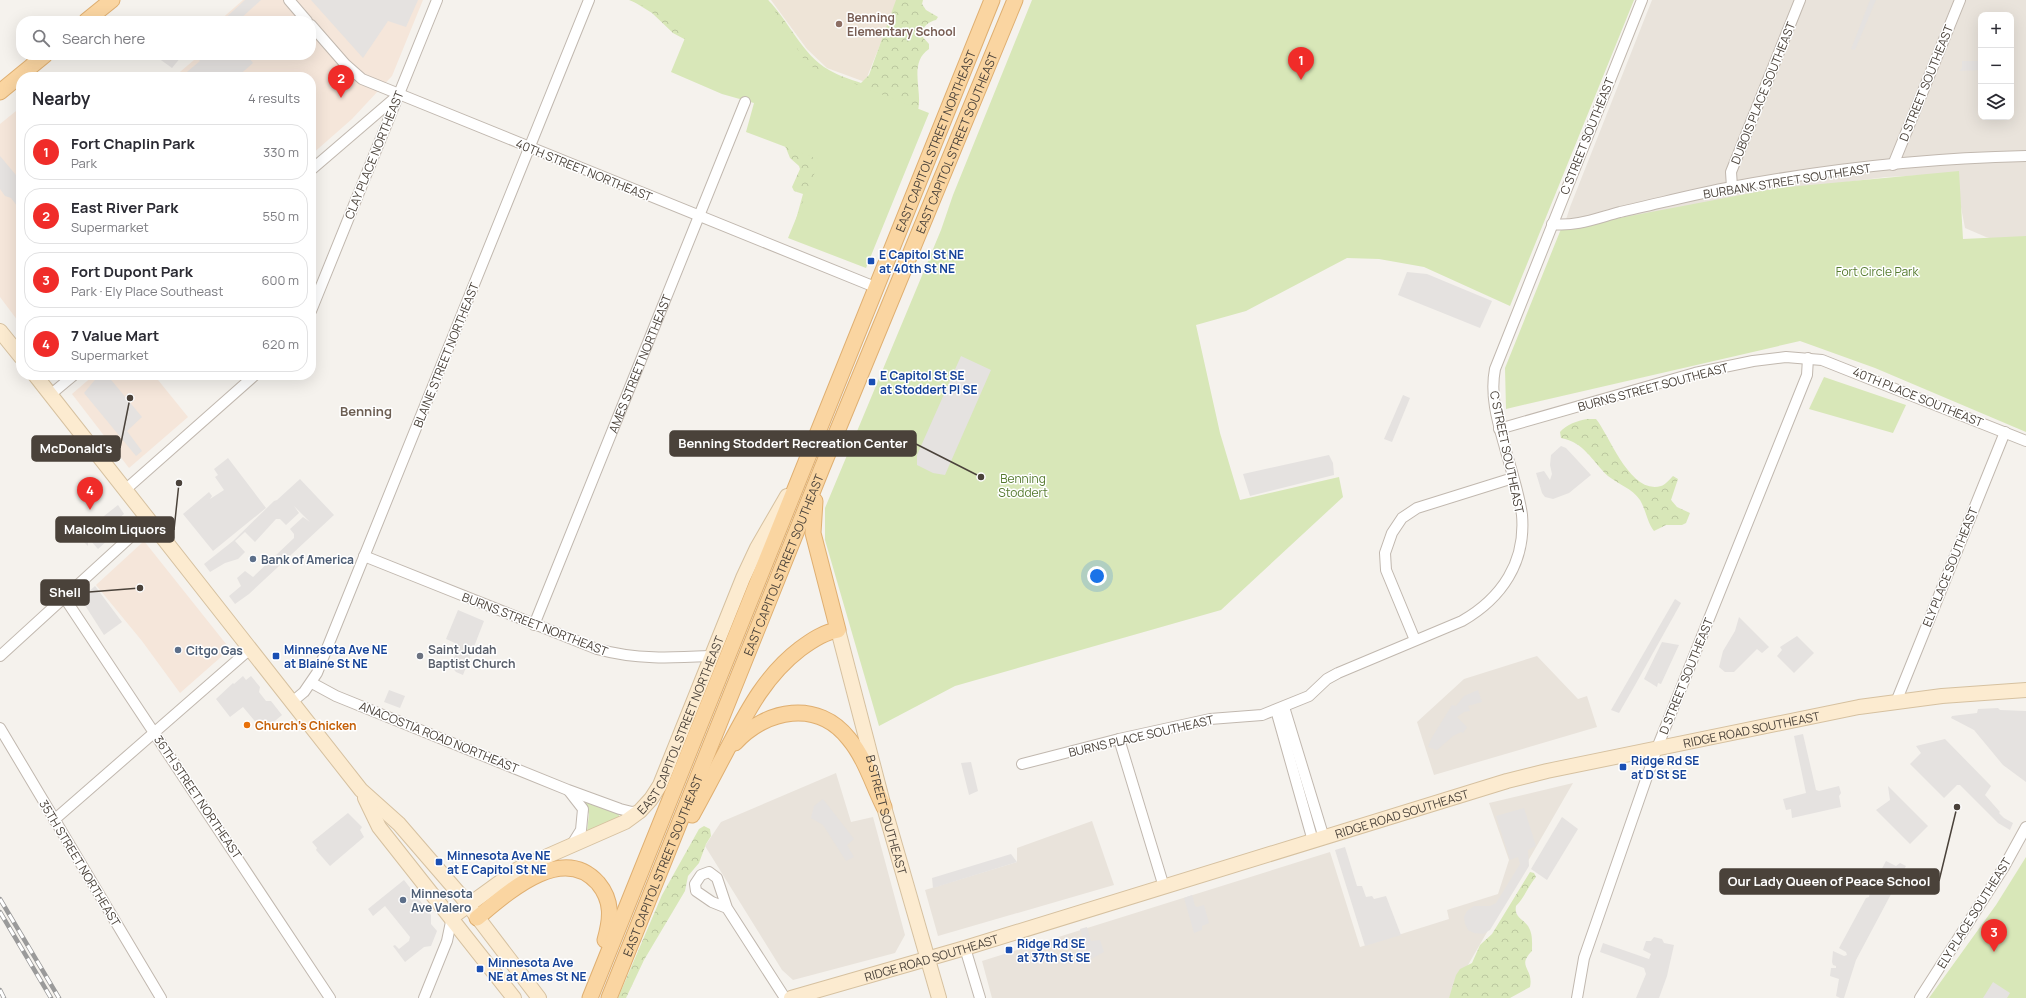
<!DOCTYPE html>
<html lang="en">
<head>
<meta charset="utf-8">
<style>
	body { margin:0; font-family:Manrope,sans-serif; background:#f2f2f3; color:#2b2b33 }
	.controls { position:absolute; right:12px; top:12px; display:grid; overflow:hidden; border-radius:8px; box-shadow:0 4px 16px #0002 }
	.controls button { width:36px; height:36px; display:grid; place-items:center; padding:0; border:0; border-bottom:1px solid #e1e1e2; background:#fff; color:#2b2b33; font:20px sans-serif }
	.you { position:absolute; left:1097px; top:576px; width:14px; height:14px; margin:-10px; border:3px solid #fff; border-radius:50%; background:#1a73e8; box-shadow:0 0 0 6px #1a73e833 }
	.badge { display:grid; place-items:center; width:26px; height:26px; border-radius:50%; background:#f02c29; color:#fff; font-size:13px; font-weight:700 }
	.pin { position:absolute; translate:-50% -33px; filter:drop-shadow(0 1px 2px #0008) }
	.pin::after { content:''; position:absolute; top:21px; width:14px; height:12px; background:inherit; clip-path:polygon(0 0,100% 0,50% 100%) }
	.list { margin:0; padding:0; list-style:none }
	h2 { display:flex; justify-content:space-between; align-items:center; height:52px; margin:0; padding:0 16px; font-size:17px }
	h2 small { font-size:13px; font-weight:400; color:#7c7c81 }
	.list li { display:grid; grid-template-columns:26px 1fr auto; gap:12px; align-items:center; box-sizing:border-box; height:56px; margin:0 8px 8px; padding:0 8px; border:1px solid #e1e1e2; border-radius:16px }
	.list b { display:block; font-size:15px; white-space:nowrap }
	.list p { margin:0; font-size:13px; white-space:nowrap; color:#7c7c81 }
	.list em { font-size:13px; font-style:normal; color:#7c7c81 }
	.icon { flex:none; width:22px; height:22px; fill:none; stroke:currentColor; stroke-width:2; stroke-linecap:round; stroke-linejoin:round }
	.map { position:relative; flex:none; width:2026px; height:998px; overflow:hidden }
	.search { position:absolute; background:#fff; box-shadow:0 4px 16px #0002; left:16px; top:16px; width:300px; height:44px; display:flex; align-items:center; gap:10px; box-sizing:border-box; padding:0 14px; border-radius:16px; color:#7c7c81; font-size:15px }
	.panel { position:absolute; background:#fff; box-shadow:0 4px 16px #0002; left:16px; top:72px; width:300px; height:308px; border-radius:16px }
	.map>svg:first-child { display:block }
	.residential { fill:#e9e3db; fill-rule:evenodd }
	.commercial { fill:#f5e6da }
	.education { fill:#eee4d7 }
	.forest { fill:url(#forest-crowns) }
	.park { fill:#d8e7b8 }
	.parking { fill:#e5e2e0 }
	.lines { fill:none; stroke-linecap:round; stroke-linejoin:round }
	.minor-casing { stroke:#c1b8af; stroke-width:12 }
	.secondary-casing { stroke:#d6c1a0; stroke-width:16 }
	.primary-casing { stroke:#dfaf71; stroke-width:17 }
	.minor { stroke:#fff; stroke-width:10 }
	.secondary { stroke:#fcebd0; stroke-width:14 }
	.primary { stroke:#fad5a1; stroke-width:15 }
	.rail-casing { stroke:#9a9a9a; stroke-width:4.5 }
	.rail { stroke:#fff; stroke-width:3; stroke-dasharray:9; stroke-linecap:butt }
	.education-dot { fill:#8d6e63; stroke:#fff; stroke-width:1.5 }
	.transit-dot { fill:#1a4fb4; stroke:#fff; stroke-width:1.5 }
	.service-dot { fill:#5c6f8a; stroke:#fff; stroke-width:1.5 }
	.worship-dot { fill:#6b7280; stroke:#fff; stroke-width:1.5 }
	.food-dot { fill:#e8710a; stroke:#fff; stroke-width:1.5 }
	.labels { text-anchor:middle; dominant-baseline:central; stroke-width:3; stroke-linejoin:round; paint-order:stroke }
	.education-label { font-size:12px; font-weight:bold; fill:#785e54; stroke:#fff; text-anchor:start }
	.street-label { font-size:12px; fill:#4a423a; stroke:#fff }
	.transit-label { font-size:12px; font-weight:bold; fill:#164399; stroke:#fff; text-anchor:start }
	.park-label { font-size:12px; fill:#557a2f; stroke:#fff }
	.service-label { font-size:12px; font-weight:bold; fill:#4e5e75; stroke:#fff; text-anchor:start }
	.worship-label { font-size:12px; font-weight:bold; fill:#5b616d; stroke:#fff; text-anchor:start }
	.food-label { font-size:12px; font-weight:bold; fill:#c56008; stroke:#fff; text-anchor:start }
	.neighbourhood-label { font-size:13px; font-weight:bold; fill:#6c5e52; stroke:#fff }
	.leader { fill:none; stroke:#4a423a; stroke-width:1.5 }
	.callout-dot { fill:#4a423a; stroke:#fff; stroke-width:1.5 }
	.callout { fill:#4a423a; stroke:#4a423a; stroke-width:1.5 }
	.callout-label { font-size:13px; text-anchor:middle; font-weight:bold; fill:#fff }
</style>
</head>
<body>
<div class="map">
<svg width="2026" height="998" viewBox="0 0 2026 998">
	<defs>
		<pattern id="forest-crowns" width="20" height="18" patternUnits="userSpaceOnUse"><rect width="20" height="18" fill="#d8e7b8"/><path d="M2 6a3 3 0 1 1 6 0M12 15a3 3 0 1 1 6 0" fill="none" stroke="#bbc79f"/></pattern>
	</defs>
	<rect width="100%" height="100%" fill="#f5f2ed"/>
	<g class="residential">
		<path d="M1652 0H2026V237L2000 241 1986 237 1965 228 1960 202 1946 174 1886 177 1823 185 1555 254 1570 207ZM1981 15H2011V117H1981Z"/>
		<polygon points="1537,656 1578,699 1587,696 1597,727 1434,775 1417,722 1464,679"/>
		<polygon points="836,773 851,822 873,817 905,935 895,953 793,980 782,970 705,846 721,822"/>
		<polygon points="1573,783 1449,998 992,998 982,961 1330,852 1360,947 1449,919 1447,910 1498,894 1509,860 1489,803"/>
		<polygon points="1092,821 1114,885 938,936 925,890 1017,862 1017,848"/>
	</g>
	<g class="commercial">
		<polygon points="243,0 423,0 392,76 352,119 311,155 311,77 174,77 194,60 191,55 311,55 311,21 219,21"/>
		<polygon points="21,107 21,325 0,297 0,124"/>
		<polygon points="94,375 154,375 188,417 129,468 72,394"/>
		<polygon points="144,541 230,649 180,693 142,641 96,585"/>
	</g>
	<polygon class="education" points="771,0 898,0 865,82 827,68 807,49"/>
	<g class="forest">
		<path d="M631 0H768C789 21 802 55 829 70 839 76 850 79 861 83L869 75 896 0H923L922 4 926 10 938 17 936 20C928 22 923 26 921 35L929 44V49C908 63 923 91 918 110L795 223 803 194 794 191 792 187 800 169 799 166 790 158 786 148 756 102 686 40 673 33 652 13Z"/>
		<path d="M1587 419H1596C1610 436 1630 495 1661 486 1665 485 1670 479 1673 476L1678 479 1671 500 1677 507 1690 513 1686 523 1682 525H1666L1654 531C1647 522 1646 510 1640 500 1632 488 1619 485 1608 476 1592 461 1584 442 1561 438L1560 432C1567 424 1577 421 1587 419Z"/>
		<polygon points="704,826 710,829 711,836 706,844 699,863 688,876 685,891 644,960 626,998 618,998 662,895 699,829"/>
		<path d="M1530 872 1534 873 1536 877C1528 886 1525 897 1516 906 1514 917 1522 918 1528 926 1533 934 1532 942 1532 951 1516 967 1534 968 1530 987L1510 998H1449L1456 975 1460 969 1472 963 1480 945 1492 934Z"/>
	</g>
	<g class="park">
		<polygon points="629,0 768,0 807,65 929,113 866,268 788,238 820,160 746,132 754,103 722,94 671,72 685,38 678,20"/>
		<polygon points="1032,0 1634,0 1510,306 1424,267 1379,259 1347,258 1246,311 1196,325 1220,433 1240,500 1339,477 1343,497 1221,610 955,686 879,726 825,540 825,508 941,230 953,195"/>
		<polygon points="1959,171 1963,239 2026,236 2026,432 1875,368 1800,341 1506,409 1505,368 1561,229 1778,188"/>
		<polygon points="1824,377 1906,405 1893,433 1809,409"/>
		<polygon points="583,800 619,813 619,818 587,831 589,814"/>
		<polygon points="2026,857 2026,998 1929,998 1996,905"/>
	</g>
	<g class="parking">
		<polygon points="245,0 261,0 238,21 222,21"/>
		<polygon points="311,0 418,0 406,27 388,21 363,58"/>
		<polygon points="1870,0 1876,0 1855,50 1851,49"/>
		<polygon points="154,55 178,55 181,57 172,68"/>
		<polygon points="194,55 247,55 253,63 237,77 181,77 200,61"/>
		<polygon points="1962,61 1981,61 1981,70 1959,71 1962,68"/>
		<polygon points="0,156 21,181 21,211 11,198 5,196 0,189"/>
		<polygon points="1407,272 1427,274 1492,301 1480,328 1398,295"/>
		<polygon points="961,356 991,370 945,475 933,473 917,465 917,455"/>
		<polygon points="99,375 107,375 142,417 127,431 142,451 136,456 84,393"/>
		<polygon points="1403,395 1410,398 1392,442 1384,439"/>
		<polygon points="1561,446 1566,448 1591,475 1569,493 1553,499 1545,497 1542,493 1536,473 1544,471 1550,480 1552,474 1550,465 1551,455"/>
		<polygon points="1329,455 1333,463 1334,475 1250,496 1243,474"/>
		<polygon points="228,458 266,508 213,551 183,514 209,492 212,496 210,499 224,490 215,477 218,475 214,469"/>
		<polygon points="300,479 334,515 249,594 235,604 229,596 241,586 237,578 245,571 253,577 294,538 294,534 290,529 303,517 310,522 294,506 299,513 286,525 280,519 276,519 255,542 245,532 235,541 245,552 238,559 225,563 210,572 204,564 233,541 274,501 277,500"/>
		<polygon points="118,505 124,514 118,519 123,526 98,549 91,541 88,542 88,546 77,535 83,530 85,531"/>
		<polygon points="95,586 122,622 104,635 81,599"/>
		<polygon points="1675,599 1681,603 1634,687 1619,713 1611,710"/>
		<polygon points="458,610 484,621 463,675 456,672 451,666 457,650 453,649 455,643 446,639"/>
		<polygon points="1739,617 1769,647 1762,653 1757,649 1734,672 1725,672 1719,667 1723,651 1735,631"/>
		<polygon points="1797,636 1814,653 1794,673 1777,656 1782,650 1780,647"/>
		<polygon points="1662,642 1679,645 1661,684 1658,683 1657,687 1644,679"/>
		<polygon points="243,676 246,680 251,676 260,687 259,692 266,701 271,701 282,715 263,731 243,707 230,717 216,699 233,683 234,684"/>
		<polygon points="389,690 405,696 400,708 384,702"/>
		<polygon points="1478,690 1482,702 1468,706 1470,711 1464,712 1457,717 1467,727 1463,733 1461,732 1453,736 1437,750 1428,747 1431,739 1452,705 1456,706 1464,696"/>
		<polygon points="1998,708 2000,710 2026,711 2026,782 2003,765 1974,730 1951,718 1952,716 1977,713 1978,709"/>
		<polygon points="1803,734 1816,790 1819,791 1839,786 1841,793 1839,796 1841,807 1792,818 1791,809 1786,810 1783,799 1806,793 1794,736"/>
		<polygon points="1945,739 1991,786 1985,795 2000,812 1999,813 2004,818 2013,823 2010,830 1998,823 1960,785 1957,785 1944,798 1910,764 1921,753 1916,746"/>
		<polygon points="971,762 978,791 969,795 961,763"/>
		<polygon points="1888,786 1928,826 1910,844 1876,810 1890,800"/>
		<polygon points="823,799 854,839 847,845 854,857 846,861 823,825 811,818 814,806"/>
		<polygon points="1524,808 1536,846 1528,850 1529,866 1490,930 1483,934 1474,933 1468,930 1465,924 1464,917 1467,911 1474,906 1490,906 1496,903 1520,864 1518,857 1510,860 1496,816"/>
		<polygon points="348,813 362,827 360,830 364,837 330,866 316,850 317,848 312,842"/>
		<polygon points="1562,817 1578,829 1547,880 1531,869"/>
		<polygon points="1345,847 1357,886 1362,886 1366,897 1372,896 1374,899 1386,896 1401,935 1365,946 1335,850"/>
		<polygon points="1011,854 1017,862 933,888 932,878"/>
		<polygon points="1886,861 1896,866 1900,863 1906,866 1856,960 1844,998 1840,998 1836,996 1839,979 1830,976 1831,968 1836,968 1836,966 1833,965 1832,962 1833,951 1844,956 1847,955 1846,952 1839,948 1866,898 1869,897 1870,891"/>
		<polygon points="404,880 431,915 431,924 437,931 431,946 424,947 405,962 393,946 395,945 399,949 409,941 410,937 385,906 373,916 368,909"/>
		<polygon points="1192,895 1195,906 1197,907 1204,905 1209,923 1202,926 1202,930 1194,933 1184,898"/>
		<polygon points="1087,927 1091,941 1100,940 1104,952 1089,960 1087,957 1080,960 1076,947 1084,943 1080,929"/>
		<polygon points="1654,937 1662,939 1664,943 1674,945 1667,976 1659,998 1636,998 1646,974 1644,968 1600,952 1603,943 1649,959 1651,954 1643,950 1646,941 1651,941"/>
		<polygon points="1993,982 2010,993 2007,998 1983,998"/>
	</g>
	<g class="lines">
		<defs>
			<g id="minor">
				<polyline points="289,0 307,21"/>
				<polyline points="311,25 345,64 362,79 875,287"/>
				<polyline points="1893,165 1960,0"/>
				<polyline points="311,170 396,97"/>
				<polyline points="1732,187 1731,172 1800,0"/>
				<path d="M1552 224C1576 227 1597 218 1620 212 1657 204 1694 194 1732 187 1828 169 1928 158 2026 156"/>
				<polyline points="311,311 437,0"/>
				<polyline points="50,395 74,375"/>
				<polyline points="1499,429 1695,373 1753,361 1786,357 1822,360 2026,441"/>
				<polyline points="125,490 255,375"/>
				<path d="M364 556 597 649C637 660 672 658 712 656"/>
				<polyline points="64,597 330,998"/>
				<path id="s1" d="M534 625 745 102"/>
				<polyline points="1415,640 1386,570 1385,553 1392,533 1402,518 1417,508 1513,478"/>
				<polyline points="0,656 149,520"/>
				<polyline points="312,683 336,696 568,790 620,809 632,812 640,811"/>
				<polyline points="292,702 304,692 317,673 589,0"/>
				<polyline points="1896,702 2005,432"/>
				<polyline points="1284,707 1324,838"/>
				<polyline points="1276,710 1313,841"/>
				<polyline points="0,728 161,998"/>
				<polyline points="1119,739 1164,887"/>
				<path d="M1022 764 1119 739 1210 719 1262 715 1309 696 1327 679 1338 673 1462 621C1502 598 1526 562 1522 515 1519 492 1510 467 1504 444 1497 420 1490 394 1495 369L1642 0"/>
				<polyline points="569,791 583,809 581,830 571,846"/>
				<polyline points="54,820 250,649"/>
				<polyline points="727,908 712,902 696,891 695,884 701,875 709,872 717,878 727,908 785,998"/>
				<polyline points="965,948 980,998"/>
				<polyline points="424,998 447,941 452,917"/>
				<polyline points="1577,998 1584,958 1657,748 1807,375 1808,358"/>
				<polyline points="1920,998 2004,867 2026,827"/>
			</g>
			<g id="secondary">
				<polyline points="0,331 21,357"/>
				<polyline points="35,375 361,790 399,824 462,897 539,998"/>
				<path id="s2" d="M838 630 884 807 939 998"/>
				<polyline points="365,798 379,827 514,998"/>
				<path id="s3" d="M452 917 518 869 625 822 640 811 651 799 660 785 743 578 757 548 787 496"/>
				<path id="s4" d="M791 998 965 948 1507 781 1547 771 1859 707 1942 696 2026 690"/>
			</g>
			<g id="primary">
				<polyline points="86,21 112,0"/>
				<polyline points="0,92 45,55"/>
				<path d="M735 743C766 709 818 699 849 739 865 758 873 785 884 807"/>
				<path d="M692 815C702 797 712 778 722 759 744 718 762 678 800 649 812 640 824 632 838 630L813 533 815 501"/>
				<path d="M477 918C506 894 562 842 598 883 613 901 611 919 605 940"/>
				<path id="s5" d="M590 998 992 0"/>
				<path id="s6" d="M609 998 822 468 1015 0"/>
			</g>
		</defs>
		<use href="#minor" class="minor-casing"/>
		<use href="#secondary" class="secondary-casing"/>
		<use href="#primary" class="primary-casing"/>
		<use href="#minor" class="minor"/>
		<use href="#secondary" class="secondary"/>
		<use href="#primary" class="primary"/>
		<defs>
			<g id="rail">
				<polyline points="0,899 59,998"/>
				<polyline points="0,912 51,998"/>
				<polyline points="0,990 4,998"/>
			</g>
		</defs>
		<use href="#rail" class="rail-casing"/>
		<use href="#rail" class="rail"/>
	</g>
	<circle class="education-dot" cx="839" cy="24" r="4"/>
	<g class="transit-dot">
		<rect x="867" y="257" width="8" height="8" rx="2"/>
		<rect x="868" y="378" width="8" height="8" rx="2"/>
		<rect x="272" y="652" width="8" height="8" rx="2"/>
		<rect x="1619" y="763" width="8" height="8" rx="2"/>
		<rect x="435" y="858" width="8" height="8" rx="2"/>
		<rect x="1005" y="946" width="8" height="8" rx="2"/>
		<rect x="476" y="965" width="8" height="8" rx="2"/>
	</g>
	<g class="service-dot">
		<circle cx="253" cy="559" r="4"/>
		<circle cx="178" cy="650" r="4"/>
		<circle cx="403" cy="900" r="4"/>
	</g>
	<circle class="worship-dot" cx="420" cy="656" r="4"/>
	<circle class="food-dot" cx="247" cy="725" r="4"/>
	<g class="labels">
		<g class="education-label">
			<text x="847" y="17">Benning<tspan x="847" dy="14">Elementary School</tspan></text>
		</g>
		<g class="street-label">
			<text transform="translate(1926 83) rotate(-68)">D STREET SOUTHEAST</text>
			<text transform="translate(1763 93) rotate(-68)">DUBOIS PLACE SOUTHEAST</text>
			<text transform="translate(1587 136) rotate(-68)">C STREET SOUTHEAST</text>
			<text stroke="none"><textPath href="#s5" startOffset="924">EAST CAPITOL STREET NORTHEAST</textPath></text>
			<text stroke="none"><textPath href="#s6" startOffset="923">EAST CAPITOL STREET SOUTHEAST</textPath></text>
			<text transform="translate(374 155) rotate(-68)">CLAY PLACE NORTHEAST</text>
			<text transform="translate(584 170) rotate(22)">40TH STREET NORTHEAST</text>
			<text transform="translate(1787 181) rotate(-9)">BURBANK STREET SOUTHEAST</text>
			<text transform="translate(446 355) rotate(-68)">BLAINE STREET NORTHEAST</text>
			<text stroke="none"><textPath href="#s1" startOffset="282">AMES STREET NORTHEAST</textPath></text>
			<text transform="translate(1653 387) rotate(-15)">BURNS STREET SOUTHEAST</text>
			<text transform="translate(1918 397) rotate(22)">40TH PLACE SOUTHEAST</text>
			<text transform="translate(1507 452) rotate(78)">C STREET SOUTHEAST</text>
			<text stroke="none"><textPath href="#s6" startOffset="467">EAST CAPITOL STREET SOUTHEAST</textPath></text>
			<text transform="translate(1950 567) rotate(-68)">ELY PLACE SOUTHEAST</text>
			<text transform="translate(535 624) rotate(21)">BURNS STREET NORTHEAST</text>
			<text transform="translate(1686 676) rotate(-68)">D STREET SOUTHEAST</text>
			<text stroke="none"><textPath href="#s3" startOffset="313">EAST CAPITOL STREET NORTHEAST</textPath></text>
			<text stroke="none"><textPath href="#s4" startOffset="998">RIDGE ROAD SOUTHEAST</textPath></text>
			<text transform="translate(1141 736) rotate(-13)">BURNS PLACE SOUTHEAST</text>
			<text transform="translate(439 737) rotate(22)">ANACOSTIA ROAD NORTHEAST</text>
			<text transform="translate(198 797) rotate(56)">36TH STREET NORTHEAST</text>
			<text stroke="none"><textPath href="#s4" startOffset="638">RIDGE ROAD SOUTHEAST</textPath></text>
			<text stroke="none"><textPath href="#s2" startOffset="191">B STREET SOUTHEAST</textPath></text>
			<text transform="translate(80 863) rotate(59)">35TH STREET NORTHEAST</text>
			<text stroke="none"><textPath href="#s6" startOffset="143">EAST CAPITOL STREET SOUTHEAST</textPath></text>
			<text transform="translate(1974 913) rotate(-58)">ELY PLACE SOUTHEAST</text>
			<text stroke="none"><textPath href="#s4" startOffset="146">RIDGE ROAD SOUTHEAST</textPath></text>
		</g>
		<g class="transit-label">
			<text x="879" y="254">E Capitol St NE<tspan x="879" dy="14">at 40th St NE</tspan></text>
			<text x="880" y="375">E Capitol St SE<tspan x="880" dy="14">at Stoddert Pl SE</tspan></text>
			<text x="284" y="649">Minnesota Ave NE<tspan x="284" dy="14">at Blaine St NE</tspan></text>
			<text x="1631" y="760">Ridge Rd SE<tspan x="1631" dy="14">at D St SE</tspan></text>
			<text x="447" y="855">Minnesota Ave NE<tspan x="447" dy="14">at E Capitol St NE</tspan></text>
			<text x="1017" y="943">Ridge Rd SE<tspan x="1017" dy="14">at 37th St SE</tspan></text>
			<text x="488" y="962">Minnesota Ave<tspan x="488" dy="14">NE at Ames St NE</tspan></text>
		</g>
		<g class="park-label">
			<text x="1877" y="271">Fort Circle Park</text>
			<text x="1023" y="478">Benning<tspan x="1023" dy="14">Stoddert</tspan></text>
		</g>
		<g class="service-label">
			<text x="261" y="559">Bank of America</text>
			<text x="186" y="650">Citgo Gas</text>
			<text x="411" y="893">Minnesota<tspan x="411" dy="14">Ave Valero</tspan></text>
		</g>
		<g class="worship-label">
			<text x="428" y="649">Saint Judah<tspan x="428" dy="14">Baptist Church</tspan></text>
		</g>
		<g class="food-label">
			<text x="255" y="725">Church's Chicken</text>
		</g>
		<g class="neighbourhood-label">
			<text x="366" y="411">Benning</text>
		</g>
	</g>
	<path class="leader" d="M981 477L916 444M130 398L120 448M179 483L174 530M140 588L89 592M1957 807L1939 881"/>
	<g class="callout-dot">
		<circle cx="981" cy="477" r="4"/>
		<circle cx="130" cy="398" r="4"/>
		<circle cx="179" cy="483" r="4"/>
		<circle cx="140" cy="588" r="4"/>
		<circle cx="1957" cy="807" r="4"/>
	</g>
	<g class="callout">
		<rect x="670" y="431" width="246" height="25" rx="4"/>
		<rect x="32" y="436" width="88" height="25" rx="4"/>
		<rect x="56" y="517" width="118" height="25" rx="4"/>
		<rect x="41" y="580" width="48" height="25" rx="4"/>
		<rect x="1720" y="869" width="219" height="25" rx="4"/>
	</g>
	<g class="callout-label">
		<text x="793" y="448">Benning Stoddert Recreation Center</text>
		<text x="76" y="453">McDonald's</text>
		<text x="115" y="534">Malcolm Liquors</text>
		<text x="65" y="597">Shell</text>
		<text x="1829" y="886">Our Lady Queen of Peace School</text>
	</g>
</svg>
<div class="controls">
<button>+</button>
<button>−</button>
<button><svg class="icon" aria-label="layers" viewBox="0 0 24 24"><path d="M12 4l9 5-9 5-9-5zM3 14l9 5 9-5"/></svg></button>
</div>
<div class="you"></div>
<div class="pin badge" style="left:1301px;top:80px">1</div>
<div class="pin badge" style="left:341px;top:98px">2</div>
<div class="pin badge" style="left:1994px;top:952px">3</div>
<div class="pin badge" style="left:90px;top:510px">4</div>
<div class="search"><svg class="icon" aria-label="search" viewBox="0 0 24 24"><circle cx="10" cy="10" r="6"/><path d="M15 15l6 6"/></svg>Search here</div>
<section class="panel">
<h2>Nearby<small>4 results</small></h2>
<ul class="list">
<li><span class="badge">1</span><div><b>Fort Chaplin Park</b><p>Park</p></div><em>330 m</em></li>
<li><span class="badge">2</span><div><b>East River Park</b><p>Supermarket</p></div><em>550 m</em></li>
<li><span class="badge">3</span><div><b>Fort Dupont Park</b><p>Park · Ely Place Southeast</p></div><em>600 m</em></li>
<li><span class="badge">4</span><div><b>7 Value Mart</b><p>Supermarket</p></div><em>620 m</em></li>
</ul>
</section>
</div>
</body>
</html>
